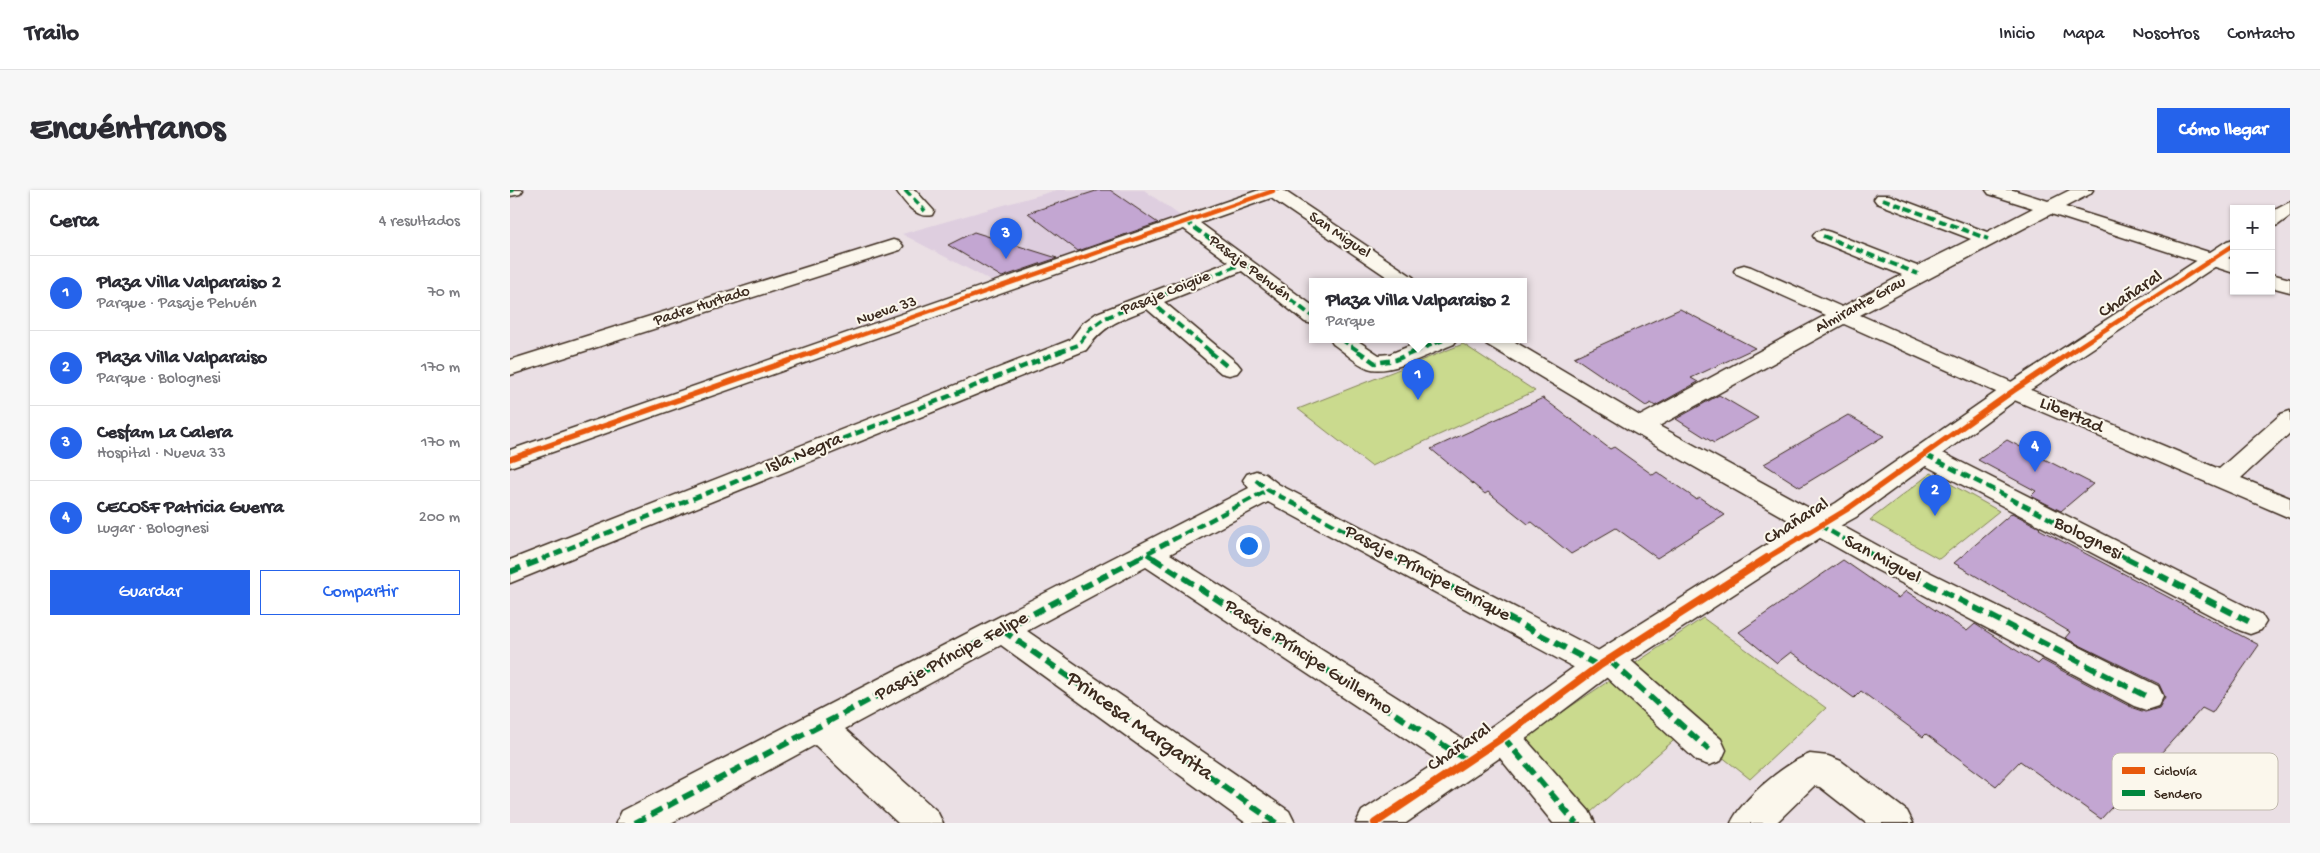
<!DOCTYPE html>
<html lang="es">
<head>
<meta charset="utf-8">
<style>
	body { margin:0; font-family:"Gochi Hand",sans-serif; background:#f7f7f7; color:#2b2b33 }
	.controls { position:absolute; right:15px; top:15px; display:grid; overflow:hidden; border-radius:0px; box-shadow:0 1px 4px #0004 }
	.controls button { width:45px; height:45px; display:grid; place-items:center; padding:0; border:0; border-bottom:1px solid #e1e1e2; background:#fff; color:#2b2b33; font:25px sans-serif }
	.you { position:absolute; left:738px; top:355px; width:18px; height:18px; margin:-12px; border:4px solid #fff; border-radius:50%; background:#1a73e8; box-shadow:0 0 0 8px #1a73e833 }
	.badge { display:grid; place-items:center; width:32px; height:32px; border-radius:50%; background:#2563eb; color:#fff; font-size:16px; font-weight:700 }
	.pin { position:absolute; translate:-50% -41px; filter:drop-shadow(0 1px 2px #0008) }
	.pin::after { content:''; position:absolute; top:26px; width:18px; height:15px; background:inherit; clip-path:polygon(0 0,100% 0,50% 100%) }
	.popup { position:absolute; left:799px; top:88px; width:218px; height:65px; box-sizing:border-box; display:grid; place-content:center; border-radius:0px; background:#fff; filter:drop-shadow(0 1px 4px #0005); font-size:16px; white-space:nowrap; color:#7c7c81 }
	.popup b { font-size:19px; color:#2b2b33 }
	.popup::after { content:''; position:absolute; left:50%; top:100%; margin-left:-10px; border:10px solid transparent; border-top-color:#fff }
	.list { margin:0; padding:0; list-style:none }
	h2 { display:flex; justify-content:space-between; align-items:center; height:65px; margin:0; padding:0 20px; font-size:21px }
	h2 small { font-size:16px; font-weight:400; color:#7c7c81 }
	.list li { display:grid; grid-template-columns:32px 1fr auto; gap:15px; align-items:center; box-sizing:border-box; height:75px; padding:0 20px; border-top:1px solid #e1e1e2 }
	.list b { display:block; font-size:19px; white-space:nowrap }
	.list p { margin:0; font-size:16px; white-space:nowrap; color:#7c7c81 }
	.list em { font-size:16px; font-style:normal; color:#7c7c81 }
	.actions { display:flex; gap:10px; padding:15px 20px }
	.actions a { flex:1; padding:11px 0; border:1px solid #2563eb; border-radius:0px; text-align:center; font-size:18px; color:#2563eb }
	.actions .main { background:#2563eb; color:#fff }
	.map { position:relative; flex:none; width:1780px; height:633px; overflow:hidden; border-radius:0px }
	header { display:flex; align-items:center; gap:30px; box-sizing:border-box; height:70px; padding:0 25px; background:#fff; border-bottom:1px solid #e1e1e2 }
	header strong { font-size:24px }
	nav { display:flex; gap:28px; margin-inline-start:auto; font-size:18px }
	.intro { display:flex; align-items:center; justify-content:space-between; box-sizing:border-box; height:120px; padding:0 30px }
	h1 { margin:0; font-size:35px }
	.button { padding:12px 22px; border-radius:0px; background:#2563eb; color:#fff; font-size:18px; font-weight:700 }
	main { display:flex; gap:30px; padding:0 30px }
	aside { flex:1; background:#fff; border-radius:0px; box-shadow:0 1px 4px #0004 }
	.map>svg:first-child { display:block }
	.built { fill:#decedf }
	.green { fill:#cada8e; stroke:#828256 }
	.building { fill:#c3a6d2; stroke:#3b2a1e }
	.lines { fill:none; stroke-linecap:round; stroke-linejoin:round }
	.minor-casing { stroke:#3b2a1e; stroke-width:3 }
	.tertiary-casing { stroke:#3b2a1e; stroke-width:3 }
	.minor { fill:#fbf7ec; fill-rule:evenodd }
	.tertiary { fill:#fbf7ec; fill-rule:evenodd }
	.quiet-far2 { stroke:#00873e; stroke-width:4; stroke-dasharray:8 4; stroke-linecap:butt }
	.quiet-far1 { stroke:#00873e; stroke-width:4.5; stroke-dasharray:9 4.5; stroke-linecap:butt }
	.quiet { stroke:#00873e; stroke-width:6; stroke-dasharray:12 6; stroke-linecap:butt }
	.cycleway-far2-casing { stroke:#fbf7ec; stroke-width:7 }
	.cycleway-far1-casing { stroke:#fbf7ec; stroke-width:9 }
	.cycleway-casing { stroke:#fbf7ec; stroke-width:11 }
	.cycleway-far2 { stroke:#e8590c; stroke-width:4.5 }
	.cycleway-far1 { stroke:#e8590c; stroke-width:5.5 }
	.cycleway { stroke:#e8590c; stroke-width:8 }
	.labels { text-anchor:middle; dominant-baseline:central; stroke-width:4; stroke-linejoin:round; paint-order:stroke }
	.far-street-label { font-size:16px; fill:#3b2a1e; stroke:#fbf7ec }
	.street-label { font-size:19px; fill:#3b2a1e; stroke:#fbf7ec }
	.near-street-label { font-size:22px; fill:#3b2a1e; stroke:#fbf7ec }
	.key { fill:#fbf7ec; stroke:#c1baae; stroke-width:1 }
	.key-label { font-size:14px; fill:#3b2a1e }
</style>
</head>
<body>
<header>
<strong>Trailo</strong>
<nav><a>Inicio</a><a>Mapa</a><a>Nosotros</a><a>Contacto</a></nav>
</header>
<div class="intro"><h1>Encuéntranos</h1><a class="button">Cómo llegar</a></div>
<main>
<aside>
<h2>Cerca<small>4 resultados</small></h2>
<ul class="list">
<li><span class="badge">1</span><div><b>Plaza Villa Valparaiso 2</b><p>Parque · Pasaje Pehuén</p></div><em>70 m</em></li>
<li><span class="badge">2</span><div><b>Plaza Villa Valparaiso</b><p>Parque · Bolognesi</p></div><em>170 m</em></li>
<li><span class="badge">3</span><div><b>Cesfam La Calera</b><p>Hospital · Nueva 33</p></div><em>170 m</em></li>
<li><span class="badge">4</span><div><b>CECOSF Patricia Guerra</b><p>Lugar · Bolognesi</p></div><em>200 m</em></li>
</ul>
<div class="actions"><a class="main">Guardar</a><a>Compartir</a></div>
</aside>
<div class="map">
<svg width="1780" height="633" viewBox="0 0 1780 633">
	<rect width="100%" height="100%" fill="#eadfe4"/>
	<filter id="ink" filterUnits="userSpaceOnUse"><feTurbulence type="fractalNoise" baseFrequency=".02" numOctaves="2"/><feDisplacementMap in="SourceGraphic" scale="10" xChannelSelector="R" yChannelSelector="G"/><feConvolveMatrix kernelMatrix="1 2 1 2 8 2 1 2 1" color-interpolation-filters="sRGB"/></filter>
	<g filter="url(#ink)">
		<polygon class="built" points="547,0 634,0 672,27 485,93 392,44"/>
		<g class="green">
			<polygon points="953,154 1025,201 861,276 788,219"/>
			<polygon points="1421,283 1489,321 1429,369 1360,330"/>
			<polygon points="1193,428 1316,518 1240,589 1177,539 1074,628 1009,551"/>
		</g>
		<g class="building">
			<polygon points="589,0 600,0 648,33 568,61 518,23"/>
			<polygon points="464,42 547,68 492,87 438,55"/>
			<polygon points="1170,119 1245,158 1181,188 1188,192 1145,216 1141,213 1136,216 1064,167"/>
			<polygon points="1209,205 1248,228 1204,253 1166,229"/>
			<polygon points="1033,208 1100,259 1104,257 1143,285 1147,282 1186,309 1189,307 1215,325 1147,368 1106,338 1061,364 1022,332 1018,334 978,302 975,304 921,259"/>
			<polygon points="1338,225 1374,246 1290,297 1254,274"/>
			<polygon points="1497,250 1583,294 1551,321 1521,306 1526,301 1468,270"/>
			<polygon points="1502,323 1530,338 1529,339 1749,455 1702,523 1692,518 1591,629 1510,571 1486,596 1416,544 1413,547 1351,501 1344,508 1281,462 1267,473 1229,442 1333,370 1388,408 1396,401 1457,441 1465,434 1528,474 1532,470 1623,518 1635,522 1649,518 1655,507 1649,494 1555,448 1560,442 1444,373"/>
		</g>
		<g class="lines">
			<defs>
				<g id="minor">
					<polygon points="0,0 13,0 10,4 0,6"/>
					<path d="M386 0H405L424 21 422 25C406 29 394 12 386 0Z"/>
					<path d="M749 0H773L903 87 906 91H883L761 8 690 33 803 116V134L795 132 732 81 654 112 727 173 731 178 727 183 719 185 711 183 637 119C608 131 595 134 576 160L0 393V370L560 150 573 133 587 123 719 72 674 39 0 277V260Z"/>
					<polygon points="1476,0 1503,0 1538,11 1560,0 1583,0 1580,4 1555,17 1724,70 1724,83 1541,24 1350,125 1511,196 1709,279 1771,224 1780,221 1780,243 1731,288 1780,308 1780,328 1495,206 1334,134 1149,236 1385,365 1648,496 1653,506 1648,516 1636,520 1624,516 1365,379 1121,241 976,154 973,149 1000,149 1130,226 1316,125 1227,85 1224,81 1227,77 1234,75 1241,77 1332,117 1392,85 1306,50 1303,46 1306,42 1313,40 1320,42 1407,76 1461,49 1367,13 1364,9 1367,5 1379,5 1477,42 1523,18 1479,4"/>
					<polygon points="383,50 390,52 393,56 390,60 0,185 0,170"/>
					<polygon points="1761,84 1780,89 1780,102 1761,97"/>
					<path d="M820 149H845L869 165 880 164 917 149H947L944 154C923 162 880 186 858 178 846 174 834 161 823 154Z"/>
					<polygon points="1416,257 1425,259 1751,424 1756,432 1751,440 1740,444 1729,440 1407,271 1403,265 1407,259"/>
					<polygon points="746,281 755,284 768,294 1089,461 1099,457 1110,461 1211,549 1216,560 1211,571 1199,575 1187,571 1096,487 1089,489 1078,485 758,312 660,364 970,560 976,571 970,582 958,586 946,582 636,377 517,441 779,621 785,633 736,633 491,455 335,539 427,621 433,633 388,633 305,555 161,633 106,633 112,621 739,298 733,290 737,284"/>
					<polygon points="993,532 1005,537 1079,621 1085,633 1043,633 981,557 976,547 981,537"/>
					<path d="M1300 564 1318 566 1331 571 1397 621 1403 633H1356L1310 597 1304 596 1266 633H1221C1232 609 1275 573 1300 564Z"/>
				</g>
				<g id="tertiary">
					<polygon points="1780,12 1780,26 1768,35 1761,37 1761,22"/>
					<polygon points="1724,49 1724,64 1511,206 1346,327 1319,342 1100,485 1005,557 896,633 846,633 852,621 981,537 1078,467 1299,328 1326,313 1495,196 1717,51"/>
				</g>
			</defs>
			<use href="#minor" class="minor-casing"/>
			<use href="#tertiary" class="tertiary-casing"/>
			<use href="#minor" class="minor"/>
			<use href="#tertiary" class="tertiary"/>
			<g class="quiet-far2">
				<polyline points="395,0 415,21"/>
				<polyline points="0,1 4,0"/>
				<polyline points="1373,9 1478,49"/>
				<polyline points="675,31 734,73 803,127"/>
				<polyline points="1313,46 1408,84"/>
				<polyline points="639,110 701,162"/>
				<polyline points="831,149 850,162"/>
				<polyline points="549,162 568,155 581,138 595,128 734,73"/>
				<polyline points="903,162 936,149"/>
			</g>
			<g class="quiet-far1">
				<polyline points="699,161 719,178"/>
				<polyline points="848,161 865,173 885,170 906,161"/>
				<polyline points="1416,265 1618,369"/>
				<polyline points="746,290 758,300 888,369"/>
				<polyline points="1309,335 1370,369"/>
				<polyline points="637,364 645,369"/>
				<polyline points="32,369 552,161"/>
				<polyline points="626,369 758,300"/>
			</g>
			<g class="quiet">
				<polyline points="643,368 958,571"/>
				<polyline points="886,368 1089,476"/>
				<polyline points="1368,368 1636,506"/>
				<polyline points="1616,368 1740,432"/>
				<polyline points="0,382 35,368"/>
				<polyline points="492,440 766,633"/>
				<polyline points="1099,470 1199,560"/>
				<polyline points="993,547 1066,633"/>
				<polyline points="125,633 629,368"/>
			</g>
			<defs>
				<g id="cycleway-far2">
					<polyline points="303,162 763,1"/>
					<polyline points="1561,162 1724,55"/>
				</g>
				<g id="cycleway-far1">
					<polyline points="0,269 307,161"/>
					<polyline points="1255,369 1336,320 1503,201 1563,161"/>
				</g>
				<polyline id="cycleway" points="865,633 993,547 1089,476 1257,368"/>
			</defs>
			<use href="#cycleway-far2" class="cycleway-far2-casing"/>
			<use href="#cycleway-far1" class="cycleway-far1-casing"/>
			<use href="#cycleway" class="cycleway-casing"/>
			<use href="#cycleway-far2" class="cycleway-far2"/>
			<use href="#cycleway-far1" class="cycleway-far1"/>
			<use href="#cycleway" class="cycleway"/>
		</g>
	</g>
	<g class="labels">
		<g class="far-street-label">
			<text transform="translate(829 46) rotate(34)">San Miguel</text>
			<text transform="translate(739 79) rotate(37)">Pasaje Pehuén</text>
			<text transform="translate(656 104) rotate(-22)">Pasaje Coigüe</text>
			<text transform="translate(1351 116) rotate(-29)">Almirante Grau</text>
			<text transform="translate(192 117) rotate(-18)">Padre Hurtado</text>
			<text transform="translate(377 122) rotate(-19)">Nueva 33</text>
		</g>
		<g class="street-label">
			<text transform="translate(1621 105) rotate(-33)">Chañaral</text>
			<text transform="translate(1561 226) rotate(23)">Libertad</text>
			<text transform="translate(294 264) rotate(-22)">Isla Negra</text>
			<text transform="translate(1287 332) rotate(-32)">Chañaral</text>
			<text transform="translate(1578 349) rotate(27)">Bolognesi</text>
			<text transform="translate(1372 370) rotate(28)">San Miguel</text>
			<text transform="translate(917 384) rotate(28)">Pasaje Príncipe Enrique</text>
			<text transform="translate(442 467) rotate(-28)">Pasaje Príncipe Felipe</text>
			<text transform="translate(798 468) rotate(33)">Pasaje Príncipe Guillermo</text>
			<text transform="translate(950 558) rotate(-34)">Chañaral</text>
		</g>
		<g class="near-street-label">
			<text transform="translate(629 537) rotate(35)">Princesa Margarita</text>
		</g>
	</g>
	<rect x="1602" y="563" width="166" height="57" rx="8" class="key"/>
	<rect x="1612" y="577" width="23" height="7" fill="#e8590c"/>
	<rect x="1612" y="600" width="23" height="6" fill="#00873e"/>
	<g class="key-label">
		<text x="1644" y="585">Ciclovía</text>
		<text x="1644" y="608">Sendero</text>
	</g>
</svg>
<div class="controls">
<button>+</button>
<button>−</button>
</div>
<div class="you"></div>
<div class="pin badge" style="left:908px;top:210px">1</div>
<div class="popup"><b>Plaza Villa Valparaiso 2</b>Parque</div>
<div class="pin badge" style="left:1425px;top:326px">2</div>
<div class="pin badge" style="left:496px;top:69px">3</div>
<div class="pin badge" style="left:1525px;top:282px">4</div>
</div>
</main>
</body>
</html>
